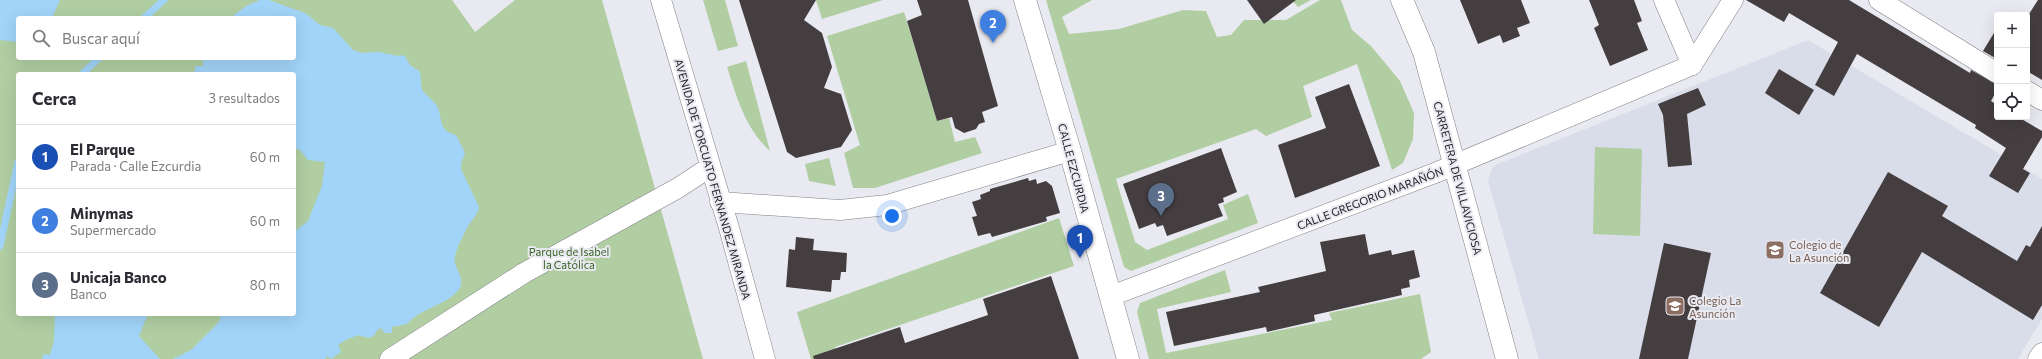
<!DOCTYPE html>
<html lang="es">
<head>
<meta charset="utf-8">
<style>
	body { margin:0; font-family:Commissioner,sans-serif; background:#f7f7f7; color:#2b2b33 }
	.controls { position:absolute; right:12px; top:12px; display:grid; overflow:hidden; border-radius:4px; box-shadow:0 4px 16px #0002 }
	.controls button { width:36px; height:36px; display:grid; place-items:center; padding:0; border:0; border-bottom:1px solid #e1e1e2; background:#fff; color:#2b2b33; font:20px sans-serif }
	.you { position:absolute; left:892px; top:216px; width:14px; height:14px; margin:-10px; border:3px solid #fff; border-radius:50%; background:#1a73e8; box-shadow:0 0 0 6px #1a73e833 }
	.badge { display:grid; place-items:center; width:26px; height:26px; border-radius:50%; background:#7c3aed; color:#fff; font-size:13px; font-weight:700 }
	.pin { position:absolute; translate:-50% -33px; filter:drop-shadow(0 1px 2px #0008) }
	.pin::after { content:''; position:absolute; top:21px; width:14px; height:12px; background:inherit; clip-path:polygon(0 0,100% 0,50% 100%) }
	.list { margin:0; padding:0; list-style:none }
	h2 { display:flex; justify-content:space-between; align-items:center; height:52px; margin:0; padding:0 16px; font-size:17px }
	h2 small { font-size:13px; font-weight:400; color:#7c7c81 }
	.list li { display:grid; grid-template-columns:26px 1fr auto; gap:12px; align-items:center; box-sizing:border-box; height:64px; padding:0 16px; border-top:1px solid #e1e1e2 }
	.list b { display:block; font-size:15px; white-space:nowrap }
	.list p { margin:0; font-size:13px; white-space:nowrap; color:#7c7c81 }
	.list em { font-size:13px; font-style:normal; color:#7c7c81 }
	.icon { flex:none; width:22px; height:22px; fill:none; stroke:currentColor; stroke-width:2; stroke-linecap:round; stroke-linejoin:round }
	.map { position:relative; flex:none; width:2042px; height:359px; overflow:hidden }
	.search { position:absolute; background:#fff; box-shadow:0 4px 16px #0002; left:16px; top:16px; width:280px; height:44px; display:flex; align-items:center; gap:10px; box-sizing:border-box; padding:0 14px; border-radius:4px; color:#7c7c81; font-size:15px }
	.panel { position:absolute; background:#fff; box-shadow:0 4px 16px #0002; left:16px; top:72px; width:280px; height:244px; border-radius:4px }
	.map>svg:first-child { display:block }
	.built { fill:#d9dce9 }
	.green { fill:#b0cea2; fill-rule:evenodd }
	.water { fill:#a1d4f8 }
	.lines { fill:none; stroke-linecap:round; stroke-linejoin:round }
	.stream { stroke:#a1d4f8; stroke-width:7 }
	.building { fill:#443e40 }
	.street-casing { stroke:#808287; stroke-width:21 }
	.primary-casing { stroke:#808287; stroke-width:23 }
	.street { stroke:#fff; stroke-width:20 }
	.primary { stroke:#fff; stroke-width:22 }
	.labels { text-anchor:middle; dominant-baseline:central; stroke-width:4; stroke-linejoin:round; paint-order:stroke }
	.street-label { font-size:11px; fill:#212124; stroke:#e9eaf1 }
	.education-label { font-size:11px; fill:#785e54; stroke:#e9eaf1; text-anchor:start }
	.park-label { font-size:11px; fill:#3a6324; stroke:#e9eaf1 }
</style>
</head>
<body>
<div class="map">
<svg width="2042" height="359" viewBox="0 0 2042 359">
	<rect width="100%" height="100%" fill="#e9eaf1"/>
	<polygon class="built" points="1808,40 2042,179 2042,319 2018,359 1539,359 1488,181 1493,166"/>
	<g class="green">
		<path d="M0 0H452L475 32 515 0H602L703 359H0ZM18 18H294V58H18ZM18 74H294V314H18Z"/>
		<polygon points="703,0 725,0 738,46 718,51"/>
		<polygon points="816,0 883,0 822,19"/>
		<polygon points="1046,0 1092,0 1062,17 1069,34 1119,29 1183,10 1206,11 1217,37 1231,35 1244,20 1286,20 1320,0 1341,0 1352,30 1371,46 1400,81 1414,113 1413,139 1403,163 1392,170 1357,64 1303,86 1312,117 1266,136 1256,129 1116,179 1135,242 1147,250 1228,219 1223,205 1248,194 1258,223 1131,271 1124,267"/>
		<polygon points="1292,0 1311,0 1298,7"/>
		<polygon points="904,12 937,121 949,118 955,142 975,137 982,153 875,188 853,188 844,153 860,145 827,36"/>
		<path d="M746 61 770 151C745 128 737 98 727 67Z"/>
		<polygon points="1595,147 1642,149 1640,236 1593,234"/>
		<polygon points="829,158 836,186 809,181 805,164"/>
		<polygon points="1059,218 1074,266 835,347 839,359 811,359 797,312"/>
		<polygon points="1225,270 1231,292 1157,309 1166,353 1332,320 1329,313 1420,294 1431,352 1421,359 1149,359 1137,312 1140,303"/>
	</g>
	<g class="water">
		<polygon points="0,0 60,0 52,18 18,18 18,42 0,40"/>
		<path d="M260 0H269L305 13 320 25 333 28 353 50 362 53 379 52 398 56 404 55 410 65 419 71C422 76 420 83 422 89 425 96 433 99 437 106 443 116 437 131 456 135L465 153 461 164V169L479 207C478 215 471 220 467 228 463 236 457 247 455 256 452 270 470 279 456 293 442 306 420 309 407 324L392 327V333H384L382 328 377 330C374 340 367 338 359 335L348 339 338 345 341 352 331 359 327 356 325 359H173L191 350 219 322 221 314H294V232L308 221 322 186 325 162 308 160 300 150 294 147V74L194 73 196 66H203V58H294V18H230L246 6Z"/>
		<polygon points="55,314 148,314 139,336 160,359 42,359 44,354 50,355 54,340"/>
	</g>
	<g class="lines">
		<g class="stream">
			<polyline points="144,18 164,0"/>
			<polyline points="82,74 99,58"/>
			<polyline points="0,246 18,162"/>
		</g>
	</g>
	<g class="building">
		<polygon points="739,0 816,0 804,20 822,33 832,67 824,88 841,94 852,130 841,147 796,158 787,152"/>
		<polygon points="917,0 968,0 998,106 982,112 985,122 979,124 976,129 964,133 955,128 952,117 937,121 907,21 922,15"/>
		<polygon points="1247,0 1296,0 1264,24"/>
		<polygon points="1460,0 1521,0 1530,23 1517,28 1520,36 1503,43 1500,35 1478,44"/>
		<polygon points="1589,0 1634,0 1642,21 1637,23 1648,50 1610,66 1594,28 1599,25"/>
		<polygon points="1746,0 1849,0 1970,73 1971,70 1997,84 1997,90 1991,101 1997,105 1997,117 2018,117 2042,131 2042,137 2023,169 2030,173 2018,193 1989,176 2006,148 1975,128 1976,125 1857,54 1834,96 1815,85 1838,42 1789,13 1784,22"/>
		<polygon points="2038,0 2042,0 2042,80 2027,71 2027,17"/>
		<polygon points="1997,28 1997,59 1983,51"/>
		<polygon points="1779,69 1814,90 1799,115 1765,93"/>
		<polygon points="1349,84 1380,166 1295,198 1278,145 1326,128 1315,97"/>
		<polygon points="1698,88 1706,105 1687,114 1692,165 1668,167 1663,115 1658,104"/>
		<polygon points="1221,148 1237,192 1223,198 1224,202 1218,204 1223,216 1167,236 1163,225 1157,227 1155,223 1139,229 1123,184"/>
		<polygon points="1888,172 1948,206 1942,216 2017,261 2026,245 2030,247 2042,226 2042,305 2033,320 1922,252 1879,327 1820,293"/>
		<polygon points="1028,178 1029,181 1036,179 1037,184 1046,181 1052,186 1060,213 1046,217 1047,221 992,237 990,233 978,236 972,217 977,216 972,202 981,199 980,195 990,191 990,189"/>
		<polygon points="1365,234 1369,255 1391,250 1392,255 1414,250 1420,277 1409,280 1410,287 1401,289 1402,295 1314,315 1315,321 1267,332 1266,327 1174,346 1166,312 1260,292 1258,287 1326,271 1320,242"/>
		<polygon points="796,237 814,239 813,250 847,253 846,272 841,272 840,280 832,280 831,292 786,287 789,249 795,250"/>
		<polygon points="1664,243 1711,253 1688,359 1639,359"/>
		<polygon points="1051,276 1079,359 814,359 813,356 900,327 905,343 988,315 983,299"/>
	</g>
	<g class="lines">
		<defs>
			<g id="street">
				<polyline points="661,0 729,228 765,359"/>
				<polyline points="1664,0 1692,65"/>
				<polyline points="1879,0 1997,73"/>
				<polyline points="1692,65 1733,0"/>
				<polyline points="2027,91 2042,100"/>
				<polyline points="720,202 840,210 887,205 1070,151"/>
				<polyline points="1111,296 1435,173 1692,65"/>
				<polyline points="390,359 524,273 678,188 710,167"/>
				<polyline points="2038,359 2042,353"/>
			</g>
			<g id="primary">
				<polyline points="1025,0 1070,151 1128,359"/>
				<polyline points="1402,0 1424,52 1507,359"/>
			</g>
		</defs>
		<use href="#street" class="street-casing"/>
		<use href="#primary" class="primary-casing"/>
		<use href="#street" class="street"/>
		<use href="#primary" class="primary"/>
	</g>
	<defs>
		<symbol id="school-square" viewBox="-11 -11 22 22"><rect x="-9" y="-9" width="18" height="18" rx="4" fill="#8d6e63" stroke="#e9eaf1"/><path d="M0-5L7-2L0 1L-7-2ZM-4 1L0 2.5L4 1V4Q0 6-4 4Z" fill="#fff"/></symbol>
	</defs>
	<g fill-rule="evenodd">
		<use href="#school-square" x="1764" y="239" width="22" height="22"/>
		<use href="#school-square" x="1664" y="295" width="22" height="22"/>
	</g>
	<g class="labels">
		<g class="street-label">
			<text transform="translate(1074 168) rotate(75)">CALLE EZCURDIA</text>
			<text transform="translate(1458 178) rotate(75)">CARRETERA DE VILLAVICIOSA</text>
			<text transform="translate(713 179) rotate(74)">AVENIDA DE TORCUATO FERNANDEZ MIRANDA</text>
			<text transform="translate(1370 198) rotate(-21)">CALLE GREGORIO MARAÑÓN</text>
		</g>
		<g class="education-label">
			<text x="1789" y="244">Colegio de<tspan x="1789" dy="13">La Asunción</tspan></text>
			<text x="1689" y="300">Colegio La<tspan x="1689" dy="13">Asunción</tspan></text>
		</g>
		<g class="park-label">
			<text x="569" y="251">Parque de Isabel<tspan x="569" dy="13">la Católica</tspan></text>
		</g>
	</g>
</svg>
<div class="controls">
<button>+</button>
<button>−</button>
<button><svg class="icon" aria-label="locate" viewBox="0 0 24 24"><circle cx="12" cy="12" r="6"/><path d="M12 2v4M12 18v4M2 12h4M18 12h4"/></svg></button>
</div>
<div class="you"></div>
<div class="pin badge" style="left:1080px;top:258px;background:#1a4fb4">1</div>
<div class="pin badge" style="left:993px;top:43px;background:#3f7fe0">2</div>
<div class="pin badge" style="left:1161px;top:216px;background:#5c6f8a">3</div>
<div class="search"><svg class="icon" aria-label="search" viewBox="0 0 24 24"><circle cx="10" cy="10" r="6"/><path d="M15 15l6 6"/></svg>Buscar aquí</div>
<section class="panel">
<h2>Cerca<small>3 resultados</small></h2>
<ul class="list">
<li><span class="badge" style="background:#1a4fb4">1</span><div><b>El Parque</b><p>Parada · Calle Ezcurdia</p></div><em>60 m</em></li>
<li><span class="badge" style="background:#3f7fe0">2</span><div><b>Minymas</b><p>Supermercado</p></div><em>60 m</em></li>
<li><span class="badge" style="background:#5c6f8a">3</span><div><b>Unicaja Banco</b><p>Banco</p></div><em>80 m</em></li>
</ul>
</section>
</div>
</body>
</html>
